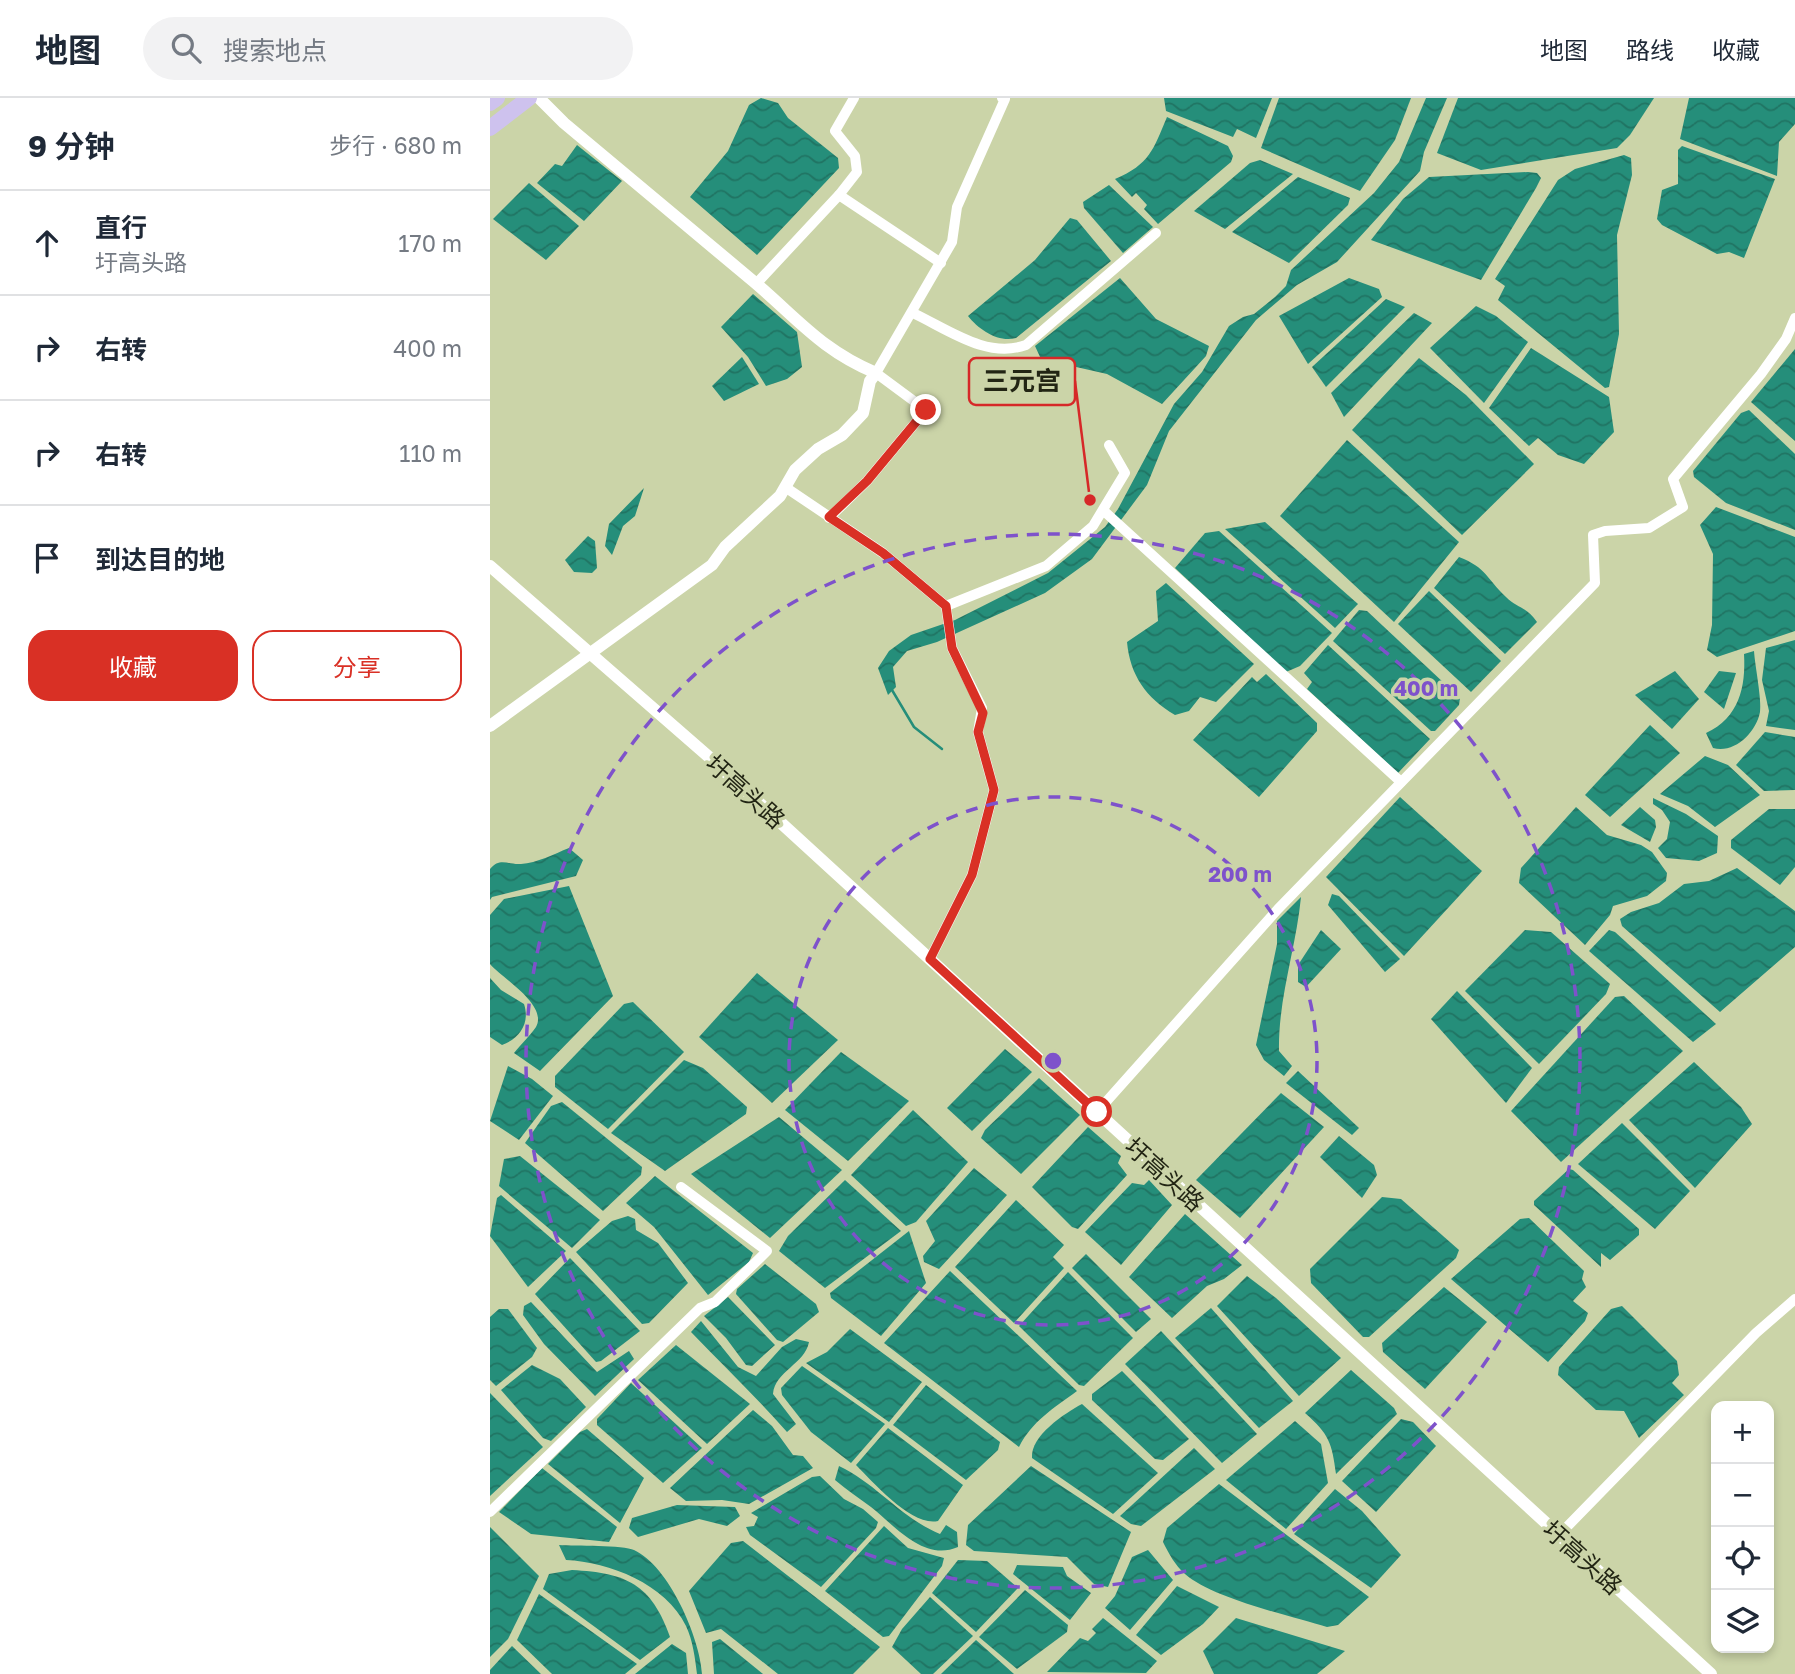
<!DOCTYPE html>
<html lang="zh">
<head>
<meta charset="utf-8">
<style>
	body { margin:0; font-family:"Golos Text","Noto Sans SC",sans-serif; background:#f2f2f3; color:#1f2937 }
	.controls { position:absolute; right:21px; bottom:21px; display:grid; overflow:hidden; border-radius:14px; box-shadow:0 4px 10px #0003 }
	.controls button { width:63px; height:63px; display:grid; place-items:center; padding:0; border:0; border-bottom:2px solid #e0e1e3; background:#fff; color:#1f2937; font:35px sans-serif }
	.stop { position:absolute; width:21px; height:21px; margin:-16px; border:5px solid #d93025; border-radius:50%; background:#fff }
	.stop.end { background:#d93025; border-color:#fff; box-shadow:0 2px 7px #0008 }
	.list { margin:0; padding:0; list-style:none }
	h2 { display:flex; justify-content:space-between; align-items:center; height:91px; margin:0; padding:0 28px; font-size:30px }
	h2 small { font-size:23px; font-weight:400; color:#747a83 }
	.list li { display:grid; grid-template-columns:46px 1fr auto; gap:21px; align-items:center; box-sizing:border-box; height:105px; padding:0 28px; border-top:2px solid #e0e1e3 }
	.list b { display:block; font-size:26px; white-space:nowrap }
	.list p { margin:0; font-size:23px; white-space:nowrap; color:#747a83 }
	.list em { font-size:23px; font-style:normal; color:#747a83 }
	.actions { display:flex; gap:14px; padding:21px 28px }
	.actions a { flex:1; padding:16px 0; border:2px solid #d93025; border-radius:21px; text-align:center; font-size:24px; color:#d93025 }
	.actions .main { background:#d93025; color:#fff }
	.icon { flex:none; width:38px; height:38px; fill:none; stroke:currentColor; stroke-width:2; stroke-linecap:round; stroke-linejoin:round }
	.map { position:relative; flex:none; width:1305px; height:1576px; overflow:hidden }
	header { display:flex; align-items:center; gap:42px; box-sizing:border-box; height:98px; padding:0 35px; background:#fff; border-bottom:2px solid #e0e1e3 }
	header strong { font-size:33px }
	nav { display:flex; gap:38px; margin-inline-start:auto; font-size:24px }
	.search { width:490px; height:63px; background:#f2f2f3; display:flex; align-items:center; gap:18px; box-sizing:border-box; padding:0 24px; border-radius:38px; color:#747a83; font-size:26px }
	main { display:flex }
	aside { flex:1; background:#fff }
	.map>svg:first-child { display:block }
	.water { fill:url(#water-waves) }
	.lines { fill:none; stroke-linecap:round; stroke-linejoin:round }
	.stream { stroke:#258e7a; stroke-width:2.5 }
	.minor { stroke:#fff; stroke-width:10 }
	.tertiary { stroke:#fff; stroke-width:12 }
	.primary { stroke:#cec2ee; stroke-width:16 }
	.route { stroke:#d93025; stroke-width:9 }
	.ring { fill:none; stroke:#7e52cb; stroke-width:3.5; stroke-dasharray:12 9 }
	.labels { text-anchor:middle; dominant-baseline:central; stroke-width:7; stroke-linejoin:round; paint-order:stroke }
	.street-label { font-size:24px; fill:#222514; stroke:#cbd4a8 }
	.centre { fill:#7e52cb; stroke:#cbd4a8; stroke-width:3.5 }
	.ring-label { font-size:21px; text-anchor:middle; font-weight:bold; fill:#7e52cb; stroke:#cbd4a8; stroke-width:7; stroke-linejoin:round; paint-order:stroke }
	.leader { fill:none; stroke:#d62828; stroke-width:2.5 }
	.callout-dot { fill:#d62828; stroke:#cbd4a8; stroke-width:2.5 }
	.callout { fill:#cbd4a8; stroke:#d62828; stroke-width:2.5 }
	.callout-label { font-size:26px; text-anchor:middle; font-weight:bold; fill:#222514 }
</style>
</head>
<body>
<header>
<strong>地图</strong>
<div class="search"><svg class="icon" aria-label="search" viewBox="0 0 24 24"><circle cx="10" cy="10" r="6"/><path d="M15 15l6 6"/></svg>搜索地点</div>
<nav><a>地图</a><a>路线</a><a>收藏</a></nav>
</header>
<main>
<aside>
<h2>9 分钟<small>步行 · 680 m</small></h2>
<ul class="list">
<li><svg class="icon" aria-label="ahead" viewBox="0 0 24 24"><path d="M12 20V5M6 11l6-6 6 6"/></svg><div><b>直行</b><p>圩高头路</p></div><em>170 m</em></li>
<li><svg class="icon" aria-label="right" viewBox="0 0 24 24"><path d="M7 20v-9h11M14 6l5 5-5 5"/></svg><div><b>右转</b></div><em>400 m</em></li>
<li><svg class="icon" aria-label="right" viewBox="0 0 24 24"><path d="M7 20v-9h11M14 6l5 5-5 5"/></svg><div><b>右转</b></div><em>110 m</em></li>
<li><svg class="icon" aria-label="arrive" viewBox="0 0 24 24"><path d="M6 21V4h12l-3 4 3 4H6"/></svg><div><b>到达目的地</b></div></li>
</ul>
<div class="actions"><a class="main">收藏</a><a>分享</a></div>
</aside>
<div class="map">
<svg width="1305" height="1576" viewBox="0 0 1305 1576">
	<defs>
		<pattern id="water-waves" width="16" height="10" patternUnits="userSpaceOnUse" patternTransform="scale(1.75)"><rect width="16" height="10" fill="#258e7a"/><path d="M0 5q4-4 8 0t8 0" fill="none" stroke="#207463"/></pattern>
	</defs>
	<rect width="100%" height="100%" fill="#cbd4a8"/>
	<g class="water">
		<polygon points="271,0 288,5 298,20 348,60 349,70 267,157 200,99 238,53 259,7"/>
		<polygon points="674,0 782,0 766,40 747,31 743,39 676,13"/>
		<polygon points="789,0 921,0 905,42 870,93 771,50"/>
		<polygon points="936,0 957,0 934,54 930,73 847,164 807,187 766,222 679,333 657,387 602,461 555,495 447,544 417,553 403,569 406,589 398,597 388,570 399,553 421,537 465,522 558,475 615,429 628,411 684,306 712,274 739,228 753,219 764,216 785,199 796,188 801,172 884,95 909,64"/>
		<polygon points="968,0 1164,0 1140,37 1127,50 991,72 947,55"/>
		<polygon points="1199,0 1305,0 1305,26 1289,44 1287,78 1190,41"/>
		<path d="M677 19 738 48 743 58 741 64 668 126 654 111 657 107 646 95 642 99 625 81C660 66 663 52 677 19Z"/>
		<polygon points="87,47 132,83 94,123 47,85 65,66 72,68"/>
		<polygon points="1192,48 1285,81 1254,160 1239,154 1227,156 1172,127 1167,121 1172,92 1188,86 1188,52"/>
		<polygon points="1134,57 1141,60 1142,77 1127,137 1129,236 1119,289 1115,290 1008,202 1015,188 1005,181 1068,82 1085,71"/>
		<polygon points="770,62 803,76 735,131 704,113 760,65"/>
		<polygon points="1038,74 1047,75 1051,80 1046,90 991,182 881,142 913,101 939,79"/>
		<polygon points="808,79 860,100 858,107 799,165 742,134"/>
		<polygon points="39,85 89,128 56,162 3,121"/>
		<polygon points="619,87 663,129 633,155 594,110 593,104"/>
		<path d="M580 120 587 122 621 163 526 240C509 245 489 232 478 218L545 162Z"/>
		<polygon points="630,180 666,221 719,248 716,258 672,306 617,276 551,261 545,248"/>
		<polygon points="859,180 889,191 892,199 818,266 789,218"/>
		<polygon points="263,196 307,234 312,269 297,281 276,288 258,259 231,229"/>
		<polygon points="896,201 915,209 836,289 822,269"/>
		<polygon points="986,208 1006,218 1038,244 994,305 940,250"/>
		<polygon points="924,215 942,225 854,319 841,295"/>
		<polygon points="1041,250 1119,299 1124,334 1094,366 1068,357 1048,340 1039,348 999,310"/>
		<polygon points="1305,251 1305,343 1261,304"/>
		<polygon points="252,259 269,286 234,303 222,288"/>
		<polygon points="929,260 976,297 1044,366 972,437 862,332"/>
		<polygon points="1259,312 1305,356 1305,432 1236,405 1204,379 1203,373 1251,315"/>
		<polygon points="857,342 969,444 904,524 790,418"/>
		<polygon points="154,390 145,418 133,428 122,457 115,448 119,426"/>
		<polygon points="1226,409 1305,439 1305,533 1227,559 1217,552 1222,527 1223,456 1210,427"/>
		<polygon points="775,424 868,506 845,530 735,431"/>
		<polygon points="729,433 842,535 810,568 796,574 685,470 715,435"/>
		<polygon points="98,438 105,443 107,470 102,475 84,474 75,462"/>
		<path d="M969 459C997 470 996 480 1016 499 1027 510 1037 509 1047 524L1015 556 944 490Z"/>
		<path d="M676 485 764 566 726 604 710 599 699 613 685 617C656 600 640 577 637 544L668 523 666 493Z"/>
		<polygon points="939,493 1011,563 981,594 908,526"/>
		<polygon points="869,512 877,513 970,600 969,607 945,633 941,633 843,543"/>
		<polygon points="1305,542 1305,632 1276,628 1279,613 1272,582 1276,550"/>
		<polygon points="838,547 940,641 908,675 817,591 822,584 814,575"/>
		<path d="M1264 553C1265 568 1272 602 1270 614 1266 635 1244 656 1223 650L1216 635C1249 620 1256 589 1254 556Z"/>
		<polygon points="1185,573 1209,601 1182,631 1145,597"/>
		<polygon points="1229,573 1246,575 1234,611 1214,594"/>
		<polygon points="776,576 827,625 827,633 769,699 703,642 762,579 767,584"/>
		<polygon points="1160,627 1190,655 1120,719 1095,697"/>
		<polygon points="1275,634 1305,639 1305,692 1274,693 1246,667"/>
		<polygon points="1215,658 1238,667 1270,697 1225,729 1198,708 1170,696"/>
		<polygon points="910,699 992,773 914,858 836,779"/>
		<polygon points="1163,700 1196,716 1228,738 1227,755 1209,763 1176,760 1168,750 1177,741 1180,724 1172,712 1163,706"/>
		<polygon points="1086,709 1117,737 1151,747 1162,754 1177,775 1176,783 1157,798 1123,808 1120,817 1095,847 1029,785 1031,770"/>
		<polygon points="1150,709 1165,722 1166,729 1160,744 1131,727"/>
		<polygon points="1279,711 1305,711 1305,769 1290,787 1241,750 1241,742"/>
		<path d="M79 750 93 762 86 778 2 799 0 802V771C10 759 18 767 31 766 47 765 64 756 79 750Z"/>
		<polygon points="1247,770 1305,813 1305,849 1230,914 1132,828 1130,821 1141,814 1169,805 1194,786 1219,783"/>
		<path d="M79 788 123 898 50 973 24 955C31 946 40 938 46 929 58 907 13 881 0 866V817L14 801Z"/>
		<polygon points="842,796 849,798 910,861 895,874 838,807"/>
		<path d="M811 799C806 851 788 900 789 953L802 968 794 978 774 962 766 947 787 846V823Z"/>
		<polygon points="831,832 851,851 816,889 808,884 808,867"/>
		<polygon points="1035,832 1061,834 1120,886 1116,896 1049,966 975,893"/>
		<polygon points="1119,832 1125,834 1226,926 1203,944 1099,853"/>
		<polygon points="267,875 348,942 282,1005 209,939"/>
		<path d="M0 880 11 892 34 906C40 924 31 940 12 947L0 939Z"/>
		<polygon points="967,893 1042,970 1016,1005 941,921"/>
		<polygon points="1134,898 1193,953 1071,1064 1021,1013 1125,899"/>
		<polygon points="143,904 194,954 118,1031 65,989 65,978 134,906"/>
		<polygon points="515,951 542,974 482,1033 457,1010"/>
		<polygon points="351,954 419,1003 358,1063 295,1012"/>
		<polygon points="194,962 213,970 257,1009 256,1016 175,1073 121,1035"/>
		<polygon points="1204,964 1251,1009 1262,1026 1205,1090 1139,1022"/>
		<polygon points="18,968 42,981 63,998 29,1042 0,1023"/>
		<polygon points="808,973 869,1030 862,1037 796,985"/>
		<polygon points="549,980 590,1017 531,1076 491,1040 495,1032"/>
		<polygon points="791,995 834,1029 750,1120 706,1082"/>
		<polygon points="72,1004 152,1069 151,1077 113,1113 35,1045 61,1008"/>
		<polygon points="423,1012 478,1064 426,1124 416,1128 361,1077"/>
		<polygon points="289,1019 352,1072 280,1140 201,1076"/>
		<polygon points="1132,1025 1200,1093 1165,1131 1088,1066"/>
		<polygon points="598,1029 631,1058 628,1065 637,1077 588,1131 582,1129 542,1089"/>
		<polygon points="849,1038 884,1067 887,1077 872,1100 830,1059"/>
		<polygon points="30,1058 110,1122 82,1150 9,1088 14,1061"/>
		<polygon points="484,1070 517,1097 449,1171 434,1164 433,1158 445,1143 436,1123"/>
		<polygon points="1079,1071 1083,1072 1149,1131 1149,1137 1120,1162 1111,1155 1111,1169 1044,1107 1044,1103"/>
		<polygon points="165,1078 263,1155 259,1164 218,1197 164,1129 136,1105"/>
		<polygon points="355,1082 411,1133 335,1190 289,1153 298,1138"/>
		<polygon points="659,1082 682,1107 631,1167 595,1134 642,1085 654,1087"/>
		<polygon points="11,1097 76,1153 38,1189 0,1138 7,1100"/>
		<polygon points="892,1099 911,1101 969,1152 966,1160 879,1239 873,1239 821,1185 820,1171"/>
		<polygon points="526,1102 574,1147 563,1159 574,1170 524,1225 465,1169"/>
		<polygon points="695,1116 752,1167 734,1181 717,1188 682,1220 639,1179"/>
		<polygon points="138,1118 145,1121 146,1132 168,1145 198,1185 159,1225 152,1226 86,1154 122,1123"/>
		<polygon points="1039,1120 1094,1173 1092,1181 1096,1189 1083,1203 1098,1215 1095,1223 1058,1264 961,1181 1030,1121"/>
		<polygon points="419,1133 436,1185 391,1238 341,1200 340,1195"/>
		<polygon points="596,1156 661,1221 646,1234 582,1170"/>
		<polygon points="80,1160 150,1233 111,1263 106,1264 45,1196"/>
		<polygon points="275,1166 326,1206 329,1214 293,1244 287,1242 246,1196 247,1191"/>
		<path d="M460 1173 587 1293C564 1310 542 1323 529 1349L394 1245Z"/>
		<polygon points="578,1174 643,1240 594,1288 589,1287 529,1228"/>
		<polygon points="757,1178 786,1200 851,1260 809,1298 727,1208"/>
		<polygon points="954,1189 997,1224 935,1291 893,1254 892,1245"/>
		<polygon points="238,1199 285,1247 262,1268 256,1267 236,1240 214,1218"/>
		<polygon points="41,1204 107,1274 139,1253 144,1261 105,1298 54,1246 33,1217 34,1208"/>
		<polygon points="1132,1208 1187,1263 1189,1277 1182,1285 1194,1297 1149,1340 1134,1313 1106,1312 1068,1277 1069,1269 1121,1211"/>
		<polygon points="721,1210 803,1303 769,1330 685,1240"/>
		<polygon points="9,1211 18,1211 47,1250 42,1259 6,1288 0,1282 0,1219"/>
		<path d="M211 1223 248 1269 266 1278 292 1249 306 1241 319 1244C315 1266 285 1273 283 1296L306 1326 297 1334C266 1299 233 1267 201 1234Z"/>
		<polygon points="360,1231 432,1284 399,1324 316,1265 337,1254"/>
		<polygon points="671,1233 767,1336 732,1365 635,1266"/>
		<polygon points="186,1247 260,1306 217,1346 148,1282"/>
		<polygon points="42,1267 70,1281 96,1309 61,1343 53,1340 11,1292"/>
		<polygon points="312,1268 395,1326 361,1365 321,1334 292,1297 291,1290"/>
		<path d="M861 1272 904 1310 907 1316 846 1376C842 1345 839 1336 815 1315Z"/>
		<polygon points="632,1273 699,1341 673,1362 665,1361 602,1302 602,1296"/>
		<polygon points="141,1285 212,1350 173,1385 107,1327 107,1321"/>
		<polygon points="436,1287 510,1344 508,1352 476,1382 403,1327"/>
		<polygon points="0,1295 53,1349 0,1398"/>
		<path d="M592 1306 668 1375 623 1416 542 1360C540 1338 575 1315 592 1306Z"/>
		<polygon points="263,1312 282,1328 303,1357 313,1358 323,1370 259,1406 232,1402 196,1403 180,1390"/>
		<polygon points="911,1321 923,1324 946,1348 886,1414 852,1383"/>
		<polygon points="805,1323 831,1346 838,1385 796,1431 736,1382"/>
		<path d="M398 1330 473 1387 448 1423C422 1429 384 1385 366 1367Z"/>
		<polygon points="97,1331 154,1380 130,1425 58,1366 90,1334"/>
		<polygon points="704,1350 725,1371 651,1428 641,1426 630,1418"/>
		<path d="M349 1368C387 1386 411 1420 450 1436L456 1427 467 1434 468 1449C434 1464 405 1428 381 1409 369 1400 357 1392 345 1382Z"/>
		<polygon points="541,1368 641,1434 618,1489 604,1486 577,1459 484,1453 476,1447 478,1427"/>
		<polygon points="52,1370 127,1429 119,1444 41,1436 9,1414"/>
		<polygon points="330,1378 354,1401 373,1411 388,1424 386,1430 331,1489 260,1437 256,1429 264,1428 268,1419 261,1415 322,1379"/>
		<path d="M729 1386 879 1499 848 1527 837 1529C800 1518 722 1500 695 1476 685 1467 679 1456 673 1444L677 1430Z"/>
		<polygon points="845,1391 872,1413 911,1457 881,1490 804,1436"/>
		<polygon points="187,1407 245,1409 250,1418 237,1428 209,1421 148,1439 139,1430 142,1420"/>
		<polygon points="394,1428 418,1450 454,1460 452,1468 399,1538 393,1539 335,1493"/>
		<polygon points="0,1429 49,1478 18,1541 0,1559"/>
		<polygon points="253,1443 390,1549 363,1576 288,1576 231,1531 216,1535 199,1493 241,1445"/>
		<path d="M69 1447C84 1448 134 1447 144 1452 179 1468 210 1540 212 1576H207C205 1560 203 1543 196 1528 176 1486 119 1464 76 1462Z"/>
		<polygon points="658,1452 683,1482 640,1532 615,1510 625,1498 642,1459"/>
		<polygon points="468,1462 497,1463 528,1490 486,1534 442,1495"/>
		<polygon points="527,1467 573,1469 577,1478 601,1495 580,1522 523,1476"/>
		<path d="M82 1472C137 1475 161 1486 180 1539L150 1562 53 1491 59 1476Z"/>
		<polygon points="687,1488 729,1509 713,1526 671,1557 646,1537"/>
		<polygon points="535,1492 578,1527 577,1534 527,1571 489,1539"/>
		<polygon points="49,1496 147,1566 135,1576 62,1576 27,1542"/>
		<polygon points="440,1499 483,1538 443,1576 431,1576 402,1549 412,1531"/>
		<polygon points="613,1520 667,1563 656,1575 557,1574 590,1540 598,1543 606,1535 602,1531"/>
		<polygon points="746,1520 855,1553 827,1576 724,1576 713,1553"/>
		<polygon points="230,1541 273,1576 224,1576 222,1544"/>
		<polygon points="486,1542 524,1576 451,1576"/>
		<polygon points="182,1546 196,1555 198,1576 145,1576"/>
		<polygon points="22,1548 51,1576 0,1576 0,1572"/>
	</g>
	<g class="lines">
		<polyline class="stream" points="402,592 424,629 452,651"/>
		<g class="minor">
			<polyline points="364,0 345,33 365,58 367,74 349,97 451,165"/>
			<polyline points="266,186 349,97"/>
			<path d="M423 215C459 232 497 261 536 247L666 135"/>
			<polyline points="295,389 393,455 456,508 462,550 492,610 488,634 504,692 482,777 440,861"/>
			<polyline points="614,413 911,684"/>
			<polyline points="339,420 377,383 436,312 386,275 462,144 467,109 515,1 512,0"/>
			<polyline points="456,508 556,468 603,428 635,375 619,347"/>
			<polyline points="607,1014 788,811 1105,485 1103,437 1115,433 1159,430 1193,409 1183,381 1271,276 1296,241 1305,220"/>
			<polyline points="0,1414 210,1210 225,1204 277,1153 191,1089"/>
			<polyline points="1069,1437 1266,1235 1305,1201"/>
		</g>
		<g class="tertiary">
			<polyline points="0,468 219,659 1221,1576"/>
			<path d="M0 628 222 467 235 449 290 398 305 372 328 351 352 337 373 315 380 283 386 275C331 252 307 220 263 183 200 130 137 78 74 25L49 0"/>
		</g>
		<g class="primary">
			<polyline points="0,5 7,0"/>
			<polyline points="0,30 39,0"/>
		</g>
	</g>
	<g class="lines">
		<polyline class="route" points="436,312 377,383 339,419 393,455 456,508 462,550 493,615 488,634 504,692 482,777 440,861 607,1014"/>
	</g>
	<g class="ring">
		<circle cx="563" cy="963" r="264"/>
		<circle cx="563" cy="963" r="527"/>
	</g>
	<g class="labels">
		<g class="street-label">
			<text transform="translate(256 693) rotate(42)">圩高头路</text>
			<text transform="translate(675 1076) rotate(42)">圩高头路</text>
			<text transform="translate(1093 1459) rotate(42)">圩高头路</text>
		</g>
	</g>
	<circle cx="563" cy="963" r="10" class="centre"/>
	<g class="ring-label">
		<text x="936" y="598">400 m</text>
		<text x="750" y="784">200 m</text>
	</g>
	<path class="leader" d="M600 402L585 283"/>
	<circle class="callout-dot" cx="600" cy="402" r="7"/>
	<rect class="callout" x="479" y="260" width="106" height="47" rx="7"/>
	<g class="callout-label">
		<text x="532" y="292">三元宫</text>
	</g>
</svg>
<div class="controls">
<button>+</button>
<button>−</button>
<button><svg class="icon" aria-label="locate" viewBox="0 0 24 24"><circle cx="12" cy="12" r="6"/><path d="M12 2v4M12 18v4M2 12h4M18 12h4"/></svg></button>
<button><svg class="icon" aria-label="layers" viewBox="0 0 24 24"><path d="M12 4l9 5-9 5-9-5zM3 14l9 5 9-5"/></svg></button>
</div>
<div class="stop" style="left:607px;top:1014px"></div>
<div class="stop end" style="left:436px;top:312px"></div>
</div>
</main>
</body>
</html>
